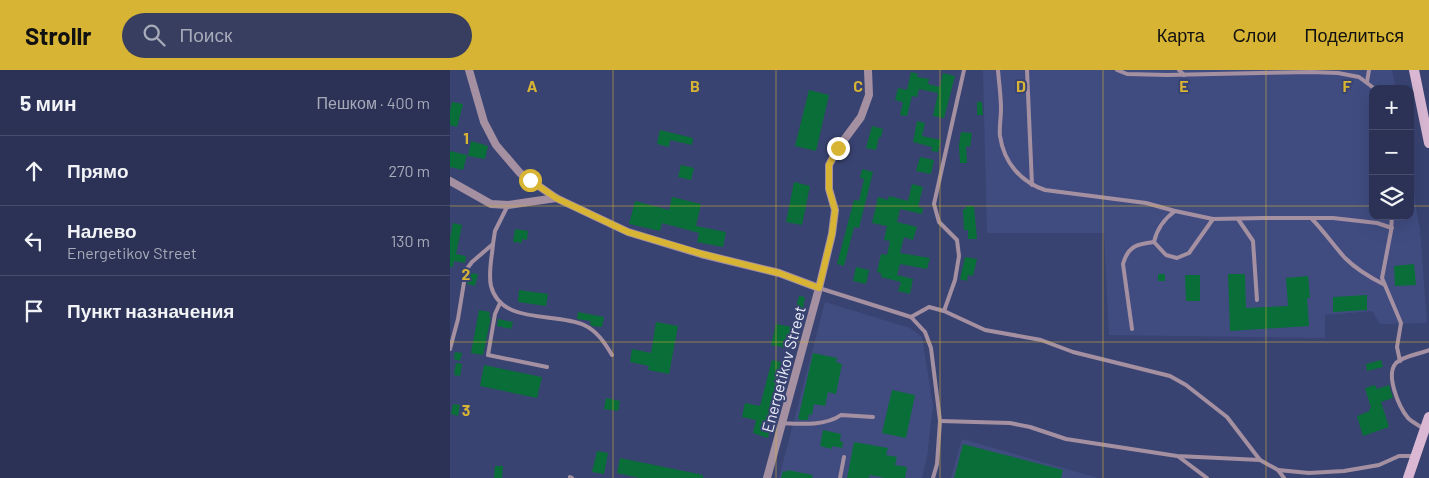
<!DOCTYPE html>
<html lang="ru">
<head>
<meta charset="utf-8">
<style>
	body { margin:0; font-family:Barlow,sans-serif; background:#373e5f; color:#f1f3f6 }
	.controls { position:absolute; right:15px; top:15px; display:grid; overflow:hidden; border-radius:10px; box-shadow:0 5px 20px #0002 }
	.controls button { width:45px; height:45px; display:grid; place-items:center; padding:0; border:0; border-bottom:1px solid #474d6c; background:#2b3255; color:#f1f3f6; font:25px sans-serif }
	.stop { position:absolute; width:15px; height:15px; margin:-11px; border:4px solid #d8b434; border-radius:50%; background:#fff }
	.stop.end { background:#d8b434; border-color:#fff; box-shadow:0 1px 5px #0008 }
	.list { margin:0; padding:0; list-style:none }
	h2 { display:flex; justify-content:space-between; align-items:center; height:65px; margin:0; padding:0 20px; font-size:21px }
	h2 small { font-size:16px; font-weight:400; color:#a6aab9 }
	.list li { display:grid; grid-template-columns:32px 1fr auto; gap:15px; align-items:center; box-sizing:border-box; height:70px; padding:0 20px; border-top:1px solid #474d6c }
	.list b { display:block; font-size:19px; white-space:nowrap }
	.list p { margin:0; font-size:16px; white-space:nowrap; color:#a6aab9 }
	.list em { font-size:16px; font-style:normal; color:#a6aab9 }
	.icon { flex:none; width:28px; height:28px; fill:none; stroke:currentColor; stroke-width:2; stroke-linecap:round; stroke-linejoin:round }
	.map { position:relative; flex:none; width:979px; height:408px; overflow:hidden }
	header { display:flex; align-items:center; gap:30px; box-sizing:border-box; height:70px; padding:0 25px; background:#d8b434; color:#111 }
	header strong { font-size:24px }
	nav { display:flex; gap:28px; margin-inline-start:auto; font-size:18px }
	.search { width:350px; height:45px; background:#373e5f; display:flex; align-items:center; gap:12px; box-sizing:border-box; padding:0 18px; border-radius:28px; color:#a6aab9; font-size:19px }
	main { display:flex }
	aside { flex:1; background:#2b3255 }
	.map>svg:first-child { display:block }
	.built { fill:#404c80 }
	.building { fill:#0a6e38 }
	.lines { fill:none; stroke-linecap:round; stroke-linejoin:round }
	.lane { stroke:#a590a1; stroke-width:4 }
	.street { stroke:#a590a1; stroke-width:8 }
	.secondary { stroke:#dab8d4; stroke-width:10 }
	.route { stroke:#d8b434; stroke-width:6 }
	.grid { fill:none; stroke:#d8b434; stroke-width:1; stroke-opacity:0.55 }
	.labels { text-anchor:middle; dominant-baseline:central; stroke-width:4; stroke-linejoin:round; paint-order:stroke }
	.street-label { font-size:16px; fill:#ebeefa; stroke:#394371 }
	.grid-label { font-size:16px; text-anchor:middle; font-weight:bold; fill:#d8b434; stroke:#394371; stroke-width:4; stroke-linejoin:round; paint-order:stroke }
</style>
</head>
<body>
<header>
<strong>Strollr</strong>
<div class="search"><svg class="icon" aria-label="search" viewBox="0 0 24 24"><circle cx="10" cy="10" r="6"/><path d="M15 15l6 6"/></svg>Поиск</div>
<nav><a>Карта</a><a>Слои</a><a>Поделиться</a></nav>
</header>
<main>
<aside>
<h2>5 мин<small>Пешком · 400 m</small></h2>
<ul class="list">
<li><svg class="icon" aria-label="ahead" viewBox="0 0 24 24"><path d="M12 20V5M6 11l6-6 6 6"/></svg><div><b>Прямо</b></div><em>270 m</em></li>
<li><svg class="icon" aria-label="left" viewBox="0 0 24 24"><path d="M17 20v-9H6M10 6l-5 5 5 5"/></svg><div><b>Налево</b><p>Energetikov Street</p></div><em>130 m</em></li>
<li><svg class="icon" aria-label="arrive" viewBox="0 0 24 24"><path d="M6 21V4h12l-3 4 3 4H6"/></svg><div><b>Пункт назначения</b></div></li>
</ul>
</aside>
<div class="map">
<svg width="979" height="408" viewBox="0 0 979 408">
	<rect width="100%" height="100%" fill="#394371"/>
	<g class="built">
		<polygon points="533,0 942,0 946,19 923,19 923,146 960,146 960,102 970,160 977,253 930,254 922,241 875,245 875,268 659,265 654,163 537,163"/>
		<polygon points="375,232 460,258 472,267 483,336 477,387 472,408 329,408"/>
		<polygon points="512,369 648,408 501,408"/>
	</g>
	<g class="building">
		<polygon points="461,2 468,4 467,7 479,9 478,14 490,17 493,3 505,6 494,48 483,46 488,23 469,19 467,27 462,26 457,46 450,45 453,32 445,30 448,18 457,20"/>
		<polygon points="359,20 379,25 366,81 345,76"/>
		<polygon points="2,32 13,34 7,57 0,55 0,41"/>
		<polygon points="527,32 532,32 533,45 527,45"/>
		<polygon points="467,51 475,53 472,66 491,70 488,82 481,81 482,77 463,72"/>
		<polygon points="422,56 433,59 431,67 429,67 426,80 416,78"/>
		<polygon points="210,60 243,68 242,75 220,70 219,77 207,74"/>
		<polygon points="511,62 522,63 520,77 516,76 517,93 510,93 509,75"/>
		<polygon points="21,71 38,76 35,89 18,86"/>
		<polygon points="0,81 17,85 13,100 0,97"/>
		<polygon points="470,87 484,90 481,104 466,101"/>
		<polygon points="231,95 244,98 241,110 228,107"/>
		<polygon points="412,99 423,102 409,158 404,157 394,196 387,194 404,130 409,131 414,109 410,108"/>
		<polygon points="344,112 360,116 352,155 336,152"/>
		<polygon points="462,114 473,117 468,137 473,138 472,144 450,139 447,152 467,157 463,170 454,167 450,183 480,188 477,199 450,194 447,205 463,209 460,224 448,221 451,212 431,207 431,203 427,202 431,184 437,185 440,171 434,170 437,156 422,153 428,127 438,130 439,126 458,131"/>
		<polygon points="222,127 251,134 246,156 276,162 273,177 247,172 249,163 212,153 210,161 179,154 185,131 219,140"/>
		<polygon points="516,136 524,136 527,169 518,169 518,160 514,160 513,139 516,139"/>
		<polygon points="3,153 12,155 6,184 16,186 15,193 4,191 3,197 0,197 0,168"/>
		<polygon points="65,159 78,161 77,170 72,169 72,173 63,172"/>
		<polygon points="515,187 527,189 523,206 518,205 517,211 510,209"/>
		<polygon points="964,194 966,215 945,216 944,196"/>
		<polygon points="406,197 419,200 416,214 403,211"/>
		<polygon points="20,203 28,204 25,216 17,214"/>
		<rect x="708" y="204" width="7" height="7"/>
		<polygon points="778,204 795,204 796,238 838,236 836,208 858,206 860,228 857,228 859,256 780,261"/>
		<polygon points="735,205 750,205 750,231 736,231"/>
		<polygon points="69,220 98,224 96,236 68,232"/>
		<polygon points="917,225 917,240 883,242 883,227"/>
		<polygon points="349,226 355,227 353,239 346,238"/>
		<polygon points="29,240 40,242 39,247 41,247 33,285 21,283"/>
		<polygon points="128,242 154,247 152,257 142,256 140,254 141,251 127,249"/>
		<polygon points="48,249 63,252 61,259 47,256"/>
		<polygon points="206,252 228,256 219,304 198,300 199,296 180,292 182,279 201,283"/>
		<polygon points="326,254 342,257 337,278 321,275"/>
		<polygon points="5,282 12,283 10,291 4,289"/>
		<polygon points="363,283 387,288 386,292 392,294 386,324 378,322 375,336 364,334 362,345 359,344 358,350 352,350 348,349"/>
		<polygon points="322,290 331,292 315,359 320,360 318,368 303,363 306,350 292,347 295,333 310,336"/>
		<polygon points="931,290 933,297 917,301 916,294"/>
		<polygon points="6,293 12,294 10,306 4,305"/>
		<polygon points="34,295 92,307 87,328 30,316"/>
		<polygon points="925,315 927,319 939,315 943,328 931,332 939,357 913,366 907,346 920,341 919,339 921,338 915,318"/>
		<polygon points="442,320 465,325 456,368 432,363"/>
		<polygon points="156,328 170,331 168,341 154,339"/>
		<polygon points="3,334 10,335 8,346 1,344"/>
		<polygon points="373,360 391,364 390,371 393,372 392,378 382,376 382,379 370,376"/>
		<polygon points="404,372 438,378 436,385 447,387 445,395 457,397 455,408 435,408 420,405 419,408 397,408"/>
		<polygon points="513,374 613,400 611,408 504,408"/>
		<polygon points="147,381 158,383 154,404 142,402"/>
		<polygon points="170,388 253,405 253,408 189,408 167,403"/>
		<polygon points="45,396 53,396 52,408 44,408"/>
		<polygon points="337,400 363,405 362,408 331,408 333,401 337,402"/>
	</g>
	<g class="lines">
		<g class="lane">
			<path d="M548 0C549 13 551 26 551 39 551 48 549 58 550 66 554 93 571 112 595 120L696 133 725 141 763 149 814 148H883L927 153 942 158"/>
			<polyline points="577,0 582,115"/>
			<polyline points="667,0 677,4 717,5 861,2 888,3 909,7 925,19"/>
			<polyline points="729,0 734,5"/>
			<polyline points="917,12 919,0"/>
			<polyline points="942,146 941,161 932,208 951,253 947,277 950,291"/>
			<path d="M861 148C874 161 883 175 895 188 906 199 921 208 935 215"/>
			<polyline points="788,149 803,171 807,230"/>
			<polyline points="704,172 716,185 727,188 739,183 763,149"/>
			<path d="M43 174C42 187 38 203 41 216 51 255 105 242 134 255 147 261 155 273 162 285"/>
			<polyline points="369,218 461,247 475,262 481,278 490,351 487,394 483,408"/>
			<polyline points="50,233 45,244 38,285 97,297"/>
			<polyline points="494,241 505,210 509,186 507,170 489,152 484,134 514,0"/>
			<polyline points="461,247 479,237 494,241 535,260 591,270 623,282 720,306 736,315 777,347 810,390 828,400 834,408"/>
			<path d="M682 259 673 194C678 176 687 174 704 172 707 158 714 149 725 141"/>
			<polyline points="0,279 8,249 16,200 22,192 43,174 45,161 58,135"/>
			<polyline points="490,351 560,353 580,357 616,369 727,386 810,390"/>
			<path d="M332 353C350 354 376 356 391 345L423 347"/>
			<path d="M974 359C969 355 963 353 958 348 949 337 935 305 946 293 953 286 970 284 979 280"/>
			<polyline points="729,387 757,408"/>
			<polyline points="828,400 859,403 894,401 929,395 949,386 963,386"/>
			<polyline points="120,407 122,408"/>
			<polyline points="390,408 394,387"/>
		</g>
		<g class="street">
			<polyline points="19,0 34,52 46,75 70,103 106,128 178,162 251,184 329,203 369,218"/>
			<polyline points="0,111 41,134 58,135 106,128"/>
			<polyline points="317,408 369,218 382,164 385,140 379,119 379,95 388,78 411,47 419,25 418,0"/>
		</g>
		<g class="secondary">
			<polyline points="964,0 979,73"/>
			<polyline points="958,408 979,347"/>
		</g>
	</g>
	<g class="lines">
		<polyline class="route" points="80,110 106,128 178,162 252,184 329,203 369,218 382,164 385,140 379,119 379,95 388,78"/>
	</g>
	<path class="grid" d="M163 0V408M326 0V408M490 0V408M653 0V408M816 0V408M0 136H923M960 136H979M0 272H979"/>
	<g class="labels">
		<g class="street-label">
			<text transform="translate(333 299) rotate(-75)">Energetikov Street</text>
		</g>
	</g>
	<g class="grid-label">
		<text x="82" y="22">A</text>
		<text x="245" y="22">B</text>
		<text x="408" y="22">C</text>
		<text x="571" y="22">D</text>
		<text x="734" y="22">E</text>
		<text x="897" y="22">F</text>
		<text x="16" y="74">1</text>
		<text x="16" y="210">2</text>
		<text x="16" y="346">3</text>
	</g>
</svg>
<div class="controls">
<button>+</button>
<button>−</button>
<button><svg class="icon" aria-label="layers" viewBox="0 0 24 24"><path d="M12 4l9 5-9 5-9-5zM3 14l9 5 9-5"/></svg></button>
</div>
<div class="stop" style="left:80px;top:110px"></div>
<div class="stop end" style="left:388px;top:78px"></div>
</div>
</main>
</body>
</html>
